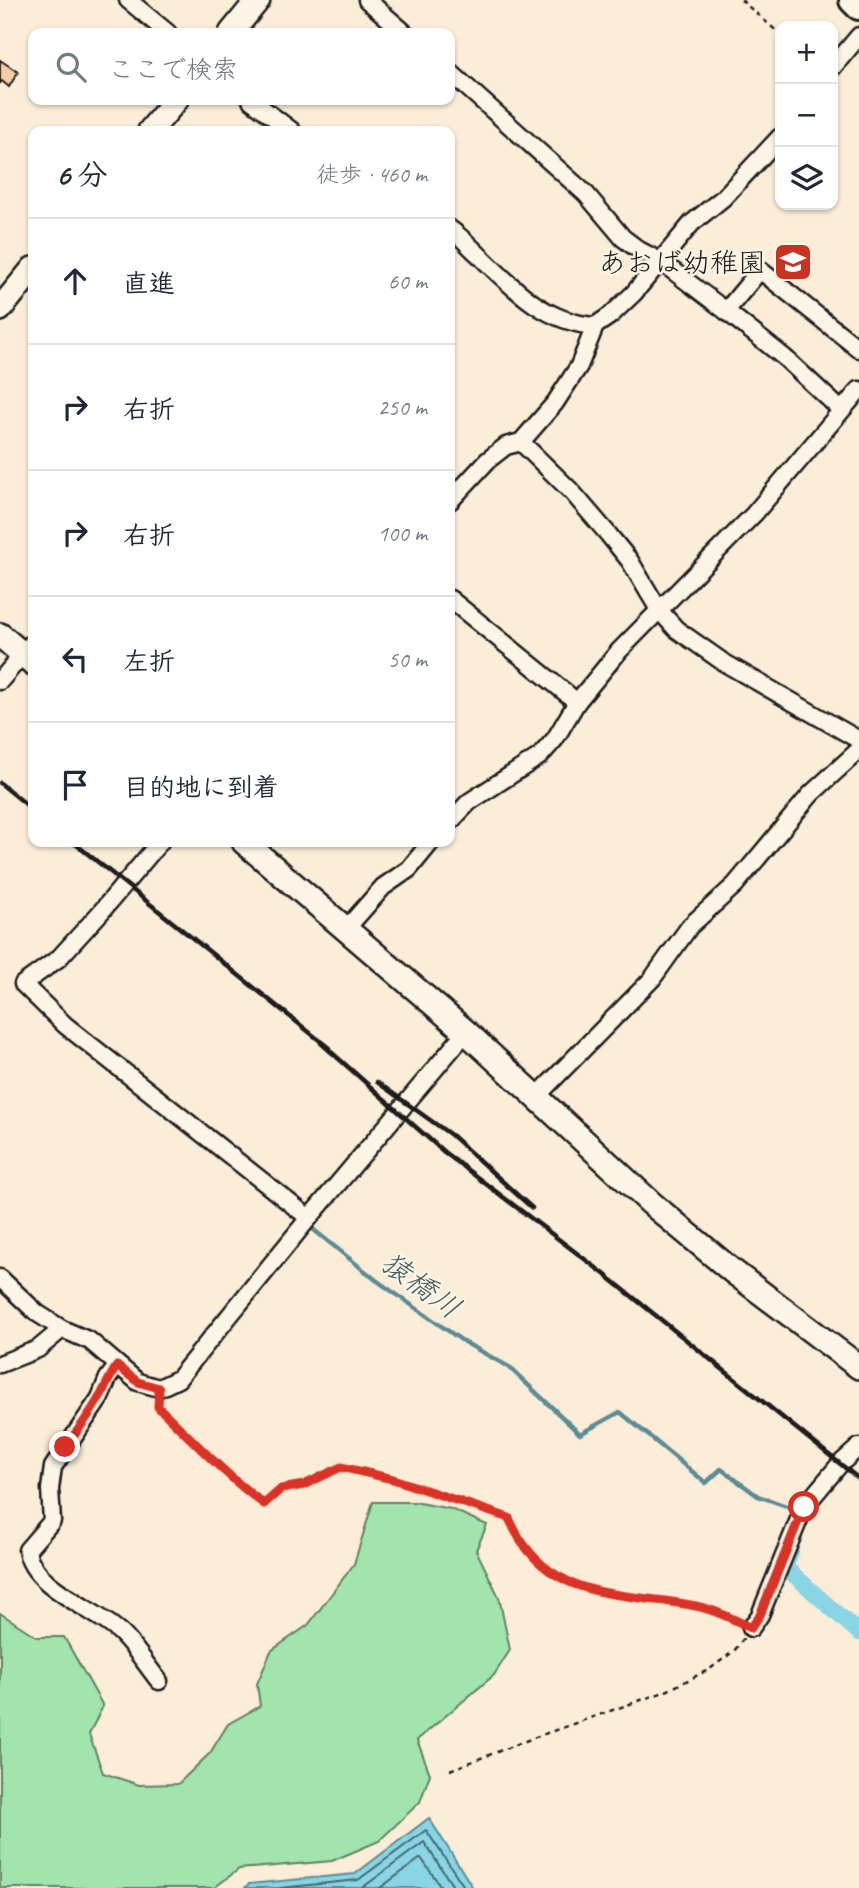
<!DOCTYPE html>
<html lang="ja">
<head>
<meta charset="utf-8">
<style>
	body { margin:0; font-family:Caveat,"Klee One",sans-serif; background:#f2f2f3; color:#1f2937 }
	.controls { position:absolute; right:21px; top:21px; display:grid; overflow:hidden; border-radius:14px; box-shadow:0 2px 5px #0004 }
	.controls button { width:63px; height:63px; display:grid; place-items:center; padding:0; border:0; border-bottom:2px solid #e0e1e3; background:#fff; color:#1f2937; font:35px sans-serif }
	.stop { position:absolute; width:21px; height:21px; margin:-16px; border:5px solid #d93025; border-radius:50%; background:#fff }
	.stop.end { background:#d93025; border-color:#fff; box-shadow:0 2px 7px #0008 }
	.list { margin:0; padding:0; list-style:none }
	h2 { display:flex; justify-content:space-between; align-items:center; height:91px; margin:0; padding:0 28px; font-size:30px }
	h2 small { font-size:23px; font-weight:400; color:#747a83 }
	.list li { display:grid; grid-template-columns:46px 1fr auto; gap:21px; align-items:center; box-sizing:border-box; height:126px; padding:0 28px; border-top:2px solid #e0e1e3 }
	.list b { display:block; font-size:26px; white-space:nowrap }
	.list em { font-size:23px; font-style:normal; color:#747a83 }
	.icon { flex:none; width:38px; height:38px; fill:none; stroke:currentColor; stroke-width:2; stroke-linecap:round; stroke-linejoin:round }
	.map { position:relative; flex:none; width:859px; height:1888px; overflow:hidden }
	.search { position:absolute; background:#fff; box-shadow:0 2px 5px #0004; left:28px; top:28px; width:427px; height:77px; display:flex; align-items:center; gap:18px; box-sizing:border-box; padding:0 24px; border-radius:14px; color:#747a83; font-size:26px }
	.panel { position:absolute; background:#fff; box-shadow:0 2px 5px #0004; left:28px; top:126px; width:427px; height:721px; border-radius:14px }
	.map>svg:first-child { display:block }
	.green { fill:#a2e4ad; stroke:#5f8064; stroke-width:2 }
	.water { fill:#87d5e5; stroke:#5c8b95; stroke-width:2 }
	.lines { fill:none; stroke-linecap:round; stroke-linejoin:round }
	.shore { stroke:#47666c; stroke-width:2 }
	.stream { stroke:#5c8b95; stroke-width:4.5 }
	.canal { stroke:#87d5e5; stroke-width:16 }
	.building { fill:#f6cea6; stroke:#1c1c1c; stroke-width:2 }
	.street-casing { stroke:#1c1c1c; stroke-width:21 }
	.secondary-casing { stroke:#1c1c1c; stroke-width:28 }
	.primary-casing { stroke:#1c1c1c; stroke-width:32 }
	.path { stroke:#1c1c1c; stroke-width:2.5; stroke-dasharray:5 5; stroke-linecap:butt }
	.street { stroke:#fcf5e5; stroke-width:16 }
	.secondary { stroke:#fcf5e5; stroke-width:23 }
	.primary { stroke:#fcf5e5; stroke-width:26 }
	.rail { stroke:#1c1c1c; stroke-width:4.5 }
	.route { stroke:#d93025; stroke-width:9 }
	.labels { text-anchor:middle; dominant-baseline:central; stroke-width:5; stroke-linejoin:round; paint-order:stroke }
	.poi-label { font-size:28px; fill:#1c1c1c; stroke:#fcf5e5; text-anchor:end }
	.water-label { font-size:30px; font-style:italic; fill:#415d62; stroke:#fcf5e5 }
</style>
</head>
<body>
<div class="map">
<svg width="859" height="1888" viewBox="0 0 859 1888">
	<rect width="100%" height="100%" fill="#fbedd8"/>
	<filter id="ink" filterUnits="userSpaceOnUse"><feTurbulence type="fractalNoise" baseFrequency=".0143" numOctaves="2"/><feDisplacementMap in="SourceGraphic" scale="14" xChannelSelector="R" yChannelSelector="G"/><feConvolveMatrix kernelMatrix="1 2 1 2 8 2 1 2 1" color-interpolation-filters="sRGB"/></filter>
	<g filter="url(#ink)">
		<polygon class="green" points="373,1502 414,1502 451,1509 487,1525 476,1550 499,1597 510,1650 494,1675 417,1740 430,1774 420,1802 379,1841 332,1861 239,1869 214,1888 0,1888 0,1613 37,1637 64,1637 103,1706 89,1734 103,1773 139,1785 178,1784 210,1753 228,1724 260,1706 257,1684 271,1651 308,1625 354,1564"/>
		<polygon class="water" points="429,1818 473,1888 245,1888 249,1884 355,1874"/>
		<g class="lines">
			<g class="shore">
				<polyline points="280,1888 358,1880 426,1830 465,1888"/>
				<polyline points="362,1888 424,1842 454,1888"/>
				<polyline points="380,1888 421,1858 442,1888"/>
			</g>
			<polyline class="stream" points="309,1226 376,1280 464,1342 509,1367 580,1434 620,1412 706,1483 721,1469 758,1496 798,1510"/>
			<polyline class="canal" points="791,1552 785,1567 859,1633"/>
		</g>
		<polygon class="building" points="0,60 18,72 9,87 2,81 0,83"/>
		<g class="lines">
			<defs>
				<g id="street">
					<polyline points="128,0 168,33"/>
					<polyline points="367,0 405,33"/>
					<polyline points="833,67 859,36"/>
					<polyline points="450,72 586,194 623,238 639,250 660,261 726,311 785,358 841,410"/>
					<polyline points="251,100 292,131"/>
					<path d="M450 229C461 236 469 246 478 254 513 288 544 322 595 326"/>
					<polyline points="726,311 760,270 859,349"/>
					<polyline points="521,442 572,492 608,534 630,561 659,610 676,629 723,662 859,740"/>
					<polyline points="450,501 488,460 506,446 521,442 555,403 579,366 595,326 611,315 634,293 692,223 723,198 780,137"/>
					<polyline points="450,599 577,702"/>
					<polyline points="0,681 33,642"/>
					<polyline points="450,822 469,802 540,756 555,739 577,702 619,651 754,514 859,390"/>
					<polyline points="160,842 100,913 59,958 23,984 65,1025 309,1218"/>
					<polyline points="346,929 383,887 409,869 431,842"/>
					<polyline points="536,1097 652,979 690,926 735,885 811,794 859,750"/>
					<polyline points="0,1278 37,1313 62,1329 90,1341 138,1382 159,1388 178,1379 304,1224 466,1032"/>
					<polyline points="0,1364 38,1349 62,1329"/>
					<path d="M117 1366 108 1378 100 1398 53 1467 50 1489 52 1521 27 1550C32 1588 97 1609 122 1634 135 1647 147 1666 159 1681"/>
					<polyline points="751,1628 760,1615 804,1507 840,1464 859,1447"/>
				</g>
				<g id="secondary">
					<polyline points="231,33 258,0"/>
					<polyline points="150,131 176,100"/>
					<polyline points="0,309 33,269"/>
					<polyline points="0,635 33,663"/>
					<polyline points="244,842 466,1032 652,1204 731,1270 859,1367"/>
				</g>
				<polyline id="primary" points="853,0 859,6"/>
			</defs>
			<use href="#street" class="street-casing"/>
			<use href="#secondary" class="secondary-casing"/>
			<use href="#primary" class="primary-casing"/>
			<g class="path">
				<polyline points="741,0 780,34"/>
				<path d="M158 1402V1407C193 1440 225 1475 264 1504L281 1489 304 1485 341 1467 392 1479 509 1518C554 1624 658 1578 737 1621"/>
				<polyline points="450,1770 533,1738 664,1692 710,1669 734,1651 744,1638"/>
			</g>
			<use href="#street" class="street"/>
			<use href="#secondary" class="secondary"/>
			<use href="#primary" class="primary"/>
			<g class="rail">
				<polyline points="0,783 33,810"/>
				<polyline points="73,842 329,1048"/>
				<polyline points="321,1043 444,1152 603,1273 859,1479"/>
				<polyline points="377,1082 451,1135 532,1208"/>
			</g>
		</g>
	</g>
	<g class="lines" filter="url(#ink)">
		<path class="route" d="M65 1447C77 1432 88 1417 98 1400 105 1389 109 1377 117 1366L138 1382 159 1388 158 1407C193 1440 225 1475 264 1504L281 1489 304 1485 341 1467 393 1479 509 1518C546 1604 621 1591 696 1606 715 1610 734 1619 751 1628L760 1615 804 1507"/>
	</g>
	<defs>
		<symbol id="school-square" viewBox="-11 -11 22 22"><rect x="-9" y="-9" width="18" height="18" rx="4" fill="#c8321e" stroke="#fcf5e5"/><path d="M0-5L7-2L0 1L-7-2ZM-4 1L0 2.5L4 1V4Q0 6-4 4Z" fill="#fff"/></symbol>
	</defs>
	<g fill-rule="evenodd">
		<use href="#school-square" x="771" y="240" width="44" height="44"/>
	</g>
	<g class="labels">
		<g class="poi-label">
			<text x="766" y="262">あおば幼稚園</text>
		</g>
		<g class="water-label">
			<text transform="translate(421 1285) rotate(36)">猿橋川</text>
		</g>
	</g>
</svg>
<div class="controls">
<button>+</button>
<button>−</button>
<button><svg class="icon" aria-label="layers" viewBox="0 0 24 24"><path d="M12 4l9 5-9 5-9-5zM3 14l9 5 9-5"/></svg></button>
</div>
<div class="stop" style="left:804px;top:1507px"></div>
<div class="stop end" style="left:65px;top:1447px"></div>
<div class="search"><svg class="icon" aria-label="search" viewBox="0 0 24 24"><circle cx="10" cy="10" r="6"/><path d="M15 15l6 6"/></svg>ここで検索</div>
<section class="panel">
<h2>6 分<small>徒歩 · 460 m</small></h2>
<ul class="list">
<li><svg class="icon" aria-label="ahead" viewBox="0 0 24 24"><path d="M12 20V5M6 11l6-6 6 6"/></svg><div><b>直進</b></div><em>60 m</em></li>
<li><svg class="icon" aria-label="right" viewBox="0 0 24 24"><path d="M7 20v-9h11M14 6l5 5-5 5"/></svg><div><b>右折</b></div><em>250 m</em></li>
<li><svg class="icon" aria-label="right" viewBox="0 0 24 24"><path d="M7 20v-9h11M14 6l5 5-5 5"/></svg><div><b>右折</b></div><em>100 m</em></li>
<li><svg class="icon" aria-label="left" viewBox="0 0 24 24"><path d="M17 20v-9H6M10 6l-5 5 5 5"/></svg><div><b>左折</b></div><em>50 m</em></li>
<li><svg class="icon" aria-label="arrive" viewBox="0 0 24 24"><path d="M6 21V4h12l-3 4 3 4H6"/></svg><div><b>目的地に到着</b></div></li>
</ul>
</section>
</div>
</body>
</html>
